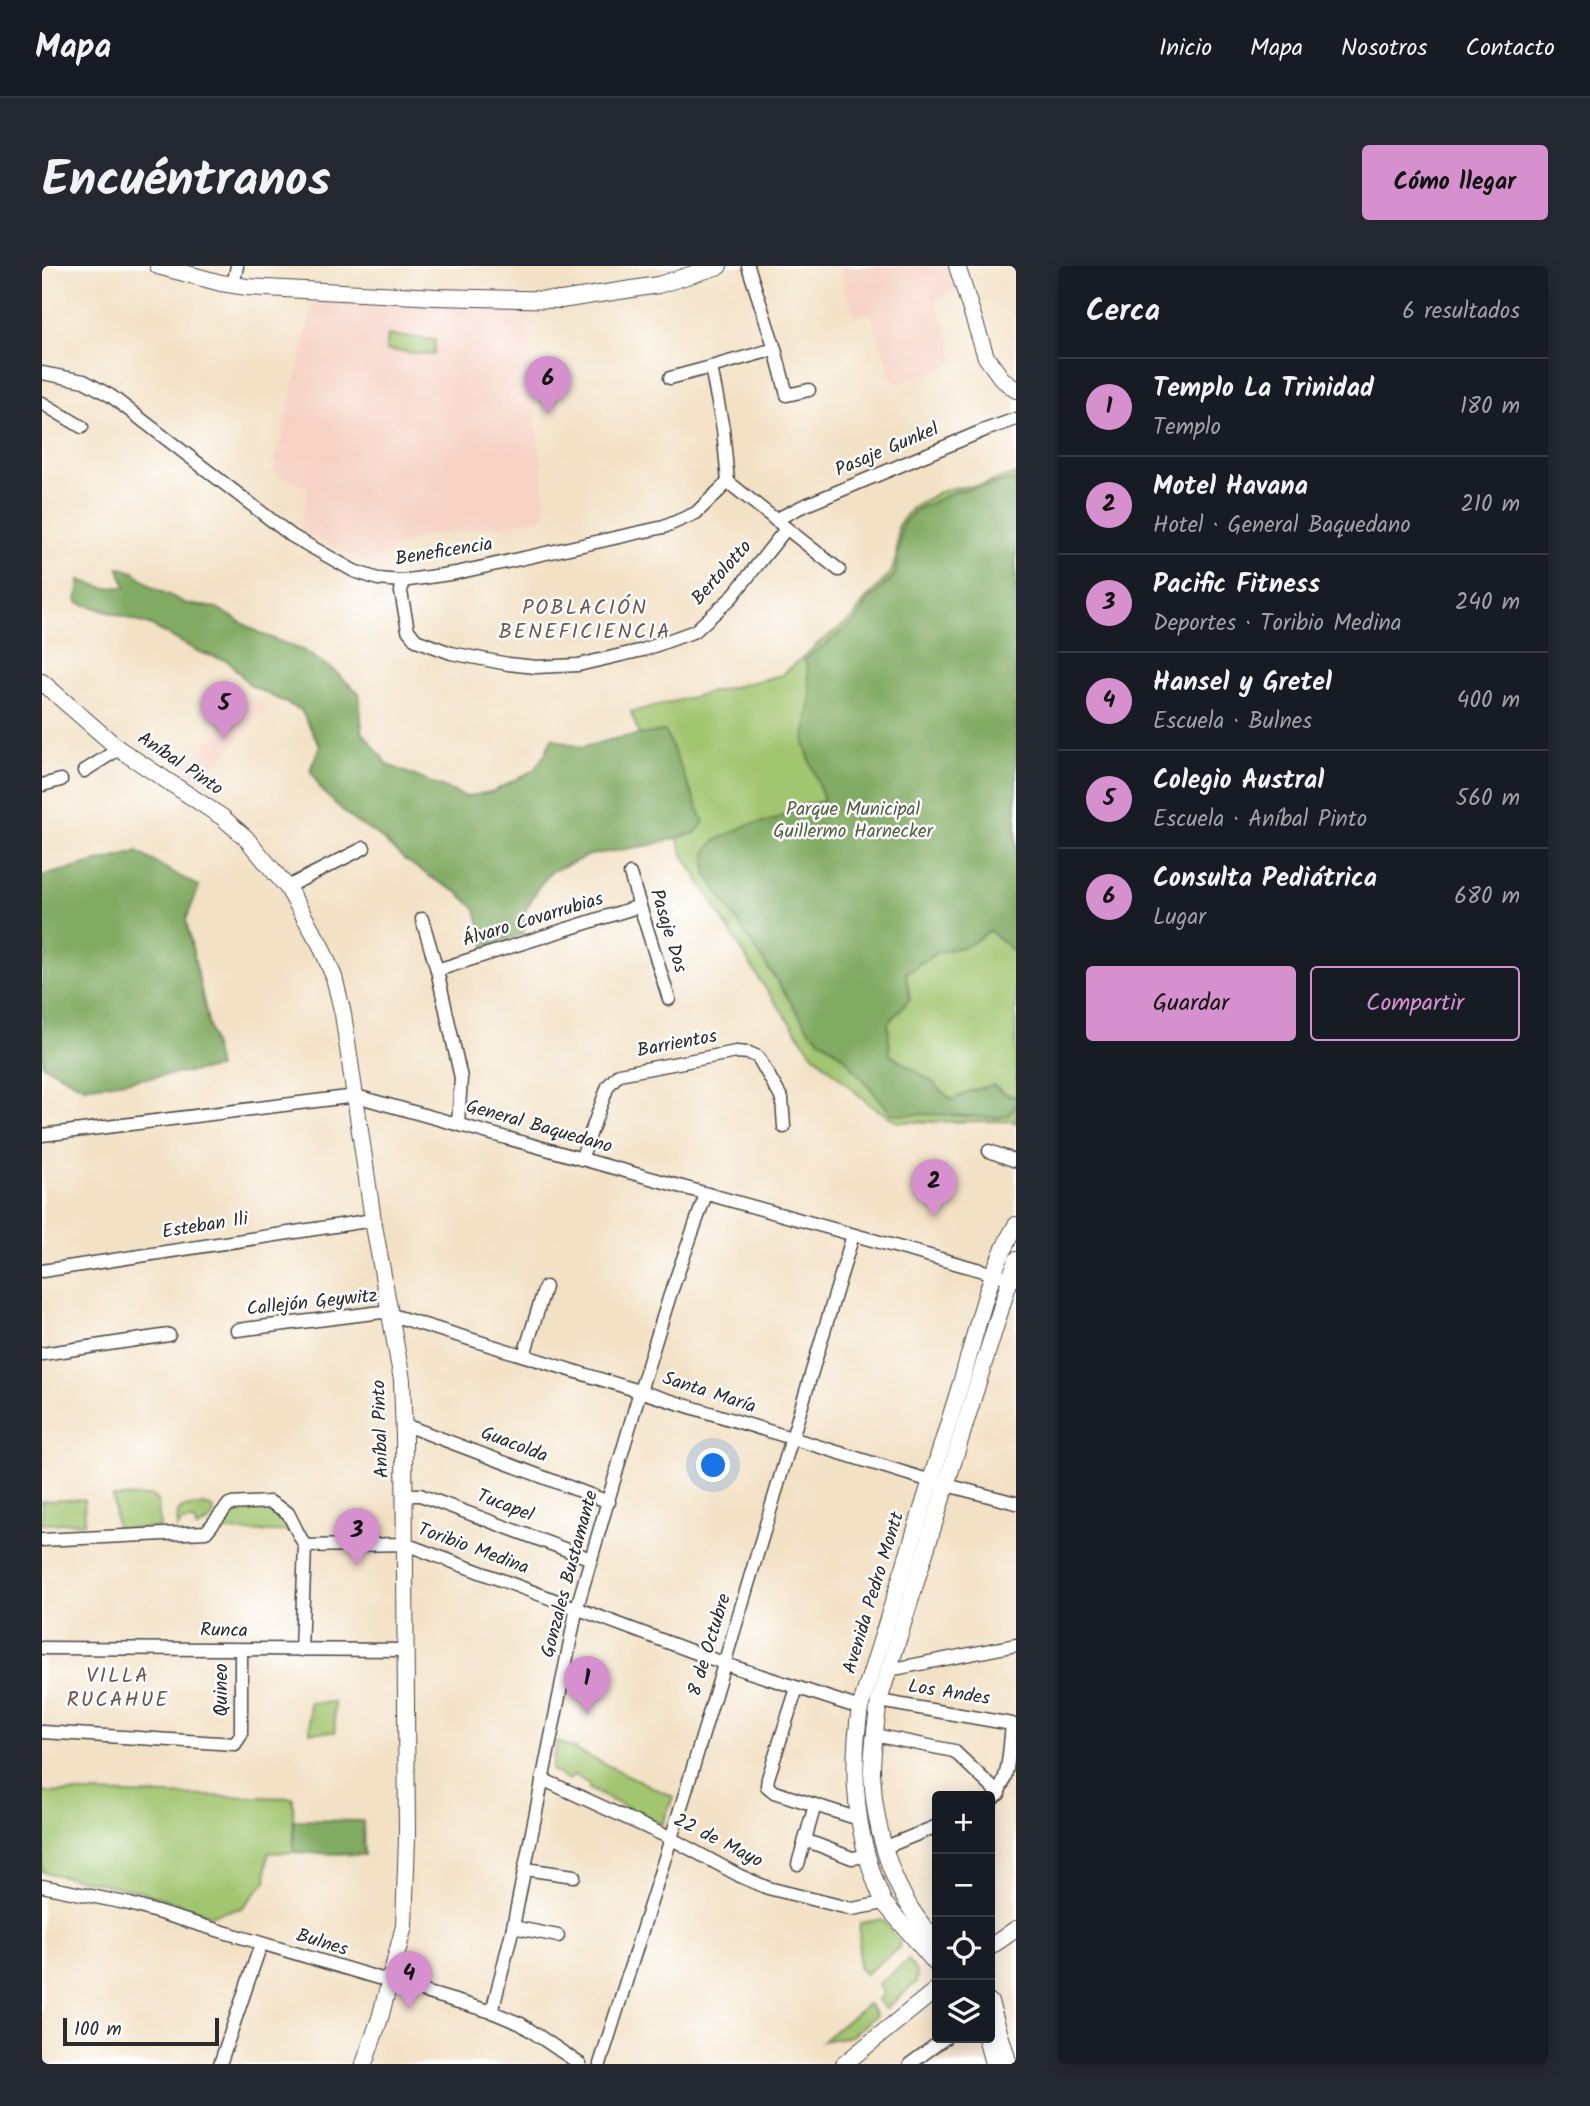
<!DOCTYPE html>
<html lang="es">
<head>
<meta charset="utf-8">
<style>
	body { margin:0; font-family:Kalam,sans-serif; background:#242831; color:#f1f3f6 }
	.controls { position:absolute; right:21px; bottom:21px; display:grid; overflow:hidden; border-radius:7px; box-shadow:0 4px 18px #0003 }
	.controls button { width:63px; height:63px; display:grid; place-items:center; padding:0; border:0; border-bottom:2px solid #363941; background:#171b24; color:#f1f3f6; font:35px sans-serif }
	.scale { position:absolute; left:21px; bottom:18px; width:156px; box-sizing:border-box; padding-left:7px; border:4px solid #2b2b2b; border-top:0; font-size:19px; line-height:24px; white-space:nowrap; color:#2b2b2b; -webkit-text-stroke:5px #fff; paint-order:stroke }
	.you { position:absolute; left:672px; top:1200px; width:24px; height:24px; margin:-18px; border:5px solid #fff; border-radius:50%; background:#1a73e8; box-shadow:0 0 0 10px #1a73e833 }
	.badge { display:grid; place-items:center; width:46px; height:46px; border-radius:50%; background:#d690ce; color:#111; font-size:23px; font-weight:700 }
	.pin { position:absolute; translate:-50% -58px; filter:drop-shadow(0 2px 4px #0008) }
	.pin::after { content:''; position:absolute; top:37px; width:24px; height:21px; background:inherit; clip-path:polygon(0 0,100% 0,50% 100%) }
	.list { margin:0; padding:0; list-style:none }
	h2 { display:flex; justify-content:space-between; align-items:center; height:91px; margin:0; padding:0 28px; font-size:30px }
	h2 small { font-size:23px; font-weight:400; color:#9ea1a6 }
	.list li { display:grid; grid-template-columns:46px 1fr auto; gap:21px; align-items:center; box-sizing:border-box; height:98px; padding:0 28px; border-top:2px solid #363941 }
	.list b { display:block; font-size:26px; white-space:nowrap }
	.list p { margin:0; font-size:23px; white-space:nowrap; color:#9ea1a6 }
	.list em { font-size:23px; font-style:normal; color:#9ea1a6 }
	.actions { display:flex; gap:14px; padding:21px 28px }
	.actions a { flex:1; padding:16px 0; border:2px solid #d690ce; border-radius:7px; text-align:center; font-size:24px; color:#d690ce }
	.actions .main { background:#d690ce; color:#111 }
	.icon { flex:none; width:38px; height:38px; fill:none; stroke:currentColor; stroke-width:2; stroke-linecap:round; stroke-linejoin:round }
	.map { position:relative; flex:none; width:974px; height:1798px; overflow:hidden; border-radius:7px }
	header { display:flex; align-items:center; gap:42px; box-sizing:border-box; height:98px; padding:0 35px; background:#171b24; border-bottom:2px solid #363941 }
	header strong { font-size:33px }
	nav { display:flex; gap:38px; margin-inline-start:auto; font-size:24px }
	.intro { display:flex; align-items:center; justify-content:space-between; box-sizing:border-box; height:168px; padding:0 42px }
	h1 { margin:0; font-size:49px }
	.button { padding:18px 32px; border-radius:7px; background:#d690ce; color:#111; font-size:24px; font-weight:700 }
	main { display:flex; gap:42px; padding:0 42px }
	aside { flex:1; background:#171b24; border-radius:7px; box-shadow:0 4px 18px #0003 }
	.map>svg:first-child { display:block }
	.built { fill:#f6d2c4 }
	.green { fill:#a2c56f; stroke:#66784d; stroke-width:2 }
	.forest { fill:#81aa62; stroke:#566a46; stroke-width:2 }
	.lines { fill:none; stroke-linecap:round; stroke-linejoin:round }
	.minor-casing { stroke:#494642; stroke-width:15 }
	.major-casing { stroke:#494642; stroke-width:18 }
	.minor { stroke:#fff; stroke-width:12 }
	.major { stroke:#fff; stroke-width:16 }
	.labels { text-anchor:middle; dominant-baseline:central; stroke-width:5; stroke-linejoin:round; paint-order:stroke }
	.street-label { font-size:19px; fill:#2b2b2b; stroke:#fff }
	.park-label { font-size:19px; fill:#556143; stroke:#fff }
	.neighbourhood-label { font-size:21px; letter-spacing:2px; fill:#6e5651; stroke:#fff }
</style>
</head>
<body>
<header>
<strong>Mapa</strong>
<nav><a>Inicio</a><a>Mapa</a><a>Nosotros</a><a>Contacto</a></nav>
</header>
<div class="intro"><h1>Encuéntranos</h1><a class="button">Cómo llegar</a></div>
<main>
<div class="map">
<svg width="974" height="1798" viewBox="0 0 974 1798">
	<rect width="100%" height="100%" fill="#fff"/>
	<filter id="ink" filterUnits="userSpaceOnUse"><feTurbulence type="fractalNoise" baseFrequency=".0143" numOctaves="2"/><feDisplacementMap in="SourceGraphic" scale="14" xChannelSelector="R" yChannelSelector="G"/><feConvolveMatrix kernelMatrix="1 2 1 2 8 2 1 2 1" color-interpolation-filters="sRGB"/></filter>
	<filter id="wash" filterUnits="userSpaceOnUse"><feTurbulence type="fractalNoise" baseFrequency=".00686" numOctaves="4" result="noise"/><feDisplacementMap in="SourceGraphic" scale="28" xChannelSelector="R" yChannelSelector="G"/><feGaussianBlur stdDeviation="1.57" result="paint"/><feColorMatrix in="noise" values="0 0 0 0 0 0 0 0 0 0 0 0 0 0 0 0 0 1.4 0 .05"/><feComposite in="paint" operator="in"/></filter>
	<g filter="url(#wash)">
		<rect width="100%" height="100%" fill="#f3e1c5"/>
		<g class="built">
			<polygon points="798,0 908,0 915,25 894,33 915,97 852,118 828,47 813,51"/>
			<polygon points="273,33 340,38 486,40 490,110 504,247 500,253 379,270 325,298 258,263 266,222 230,207"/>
			<polygon points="211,428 226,441 154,519 138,506"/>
		</g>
		<g class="green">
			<polygon points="346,69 393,74 392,89 344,84"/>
			<polygon points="974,208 974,857 969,855 856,856 828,839 770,787 719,716 642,590 589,446 740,409 778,376 811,352 824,333 849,307 854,292 856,259 869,243 895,227 912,222 939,219"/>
			<polygon points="110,1230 116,1236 118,1262 74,1263 71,1231"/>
			<polygon points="42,1233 43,1256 0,1258 0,1235"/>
			<path d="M163 1239 172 1243C171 1256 165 1258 154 1262L152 1255 140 1256 135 1262 136 1246 140 1242Z"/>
			<polygon points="229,1240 241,1248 248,1264 232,1266 177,1265 174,1260 190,1242"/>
			<polygon points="292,1436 293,1466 268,1466 267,1437"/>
			<polygon points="515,1475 631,1531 620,1559 547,1523 547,1518 532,1509 527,1514 509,1504"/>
			<polygon points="0,1526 251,1532 252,1586 226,1587 224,1615 200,1642 168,1649 99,1625 0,1606"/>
			<polygon points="840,1653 858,1677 857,1682 823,1708 816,1701 818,1657"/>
			<polygon points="867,1694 875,1708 874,1717 843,1743 835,1734 842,1727 835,1719"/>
			<polygon points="826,1738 835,1749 809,1770 780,1775"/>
		</g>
		<g class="forest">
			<polygon points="974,214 974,687 948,665 925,680 896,686 864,707 868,733 846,757 848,788 889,815 910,834 928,825 951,819 962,827 974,831 974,838 967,849 955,852 886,848 865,849 849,847 803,792 768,765 664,608 664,586 673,575 705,559 732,554 760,540 782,535 762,477 769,433 765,399 762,394 815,354 825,336 853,309 860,259 873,244 912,226"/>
			<polygon points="76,301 92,306 110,321 145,338 175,342 219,368 262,385 290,403 317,427 320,465 346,499 424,531 452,525 492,504 503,488 510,472 539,482 575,472 623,465 662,556 653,567 608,579 548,589 510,605 497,620 483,645 482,668 443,680 434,643 417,627 393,614 362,593 337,570 312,555 280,525 268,504 278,480 259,444 209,420 186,395 157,386 110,360 35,336 38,314 63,322 84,321"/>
			<polygon points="95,586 157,621 144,654 176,802 42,821 1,799 0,693 5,691 0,672 0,610"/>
			<polygon points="252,1554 321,1555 322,1589 252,1586"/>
		</g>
	</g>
	<g filter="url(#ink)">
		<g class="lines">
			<defs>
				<g id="minor">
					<polyline points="191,19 195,0"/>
					<polyline points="733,83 745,129 767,124"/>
					<polyline points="0,107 42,115 69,130 250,270 312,305 336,313 360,315 414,307 622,261 654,247 686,216 681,163 669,101 733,83 706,0"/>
					<polyline points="628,112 669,101"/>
					<polyline points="0,137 40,161"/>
					<polyline points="686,216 797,304"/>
					<polyline points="733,254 759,241 943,164 974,153"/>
					<polyline points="360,315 359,326 366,364 374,374 409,387 466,398 494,401 536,399 601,384 653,365 689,332 744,263"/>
					<polyline points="42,505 77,483"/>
					<polyline points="0,519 19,514"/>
					<polyline points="588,608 627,733"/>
					<polyline points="245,621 322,582"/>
					<polyline points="380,653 395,704 598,640"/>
					<polyline points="395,704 419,812 416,858"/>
					<polyline points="0,869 314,830 974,1014"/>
					<polyline points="947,885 974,895"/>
					<polyline points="539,893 566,820 577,808 694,786 707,787 716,791 740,833 742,861"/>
					<polyline points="0,1005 331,954"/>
					<polyline points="195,1064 340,1046 889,1215 974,1237"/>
					<polyline points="0,1088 127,1069"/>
					<polyline points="482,1089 503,1021"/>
					<polyline points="362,1162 371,1162 567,1236"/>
					<polyline points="363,1229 378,1229 549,1293"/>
					<polyline points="0,1274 164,1266 187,1238 228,1236 246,1247 255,1265 263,1280 259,1384"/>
					<polyline points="263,1280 363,1278 689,1400 818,1442"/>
					<polyline points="0,1382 364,1384"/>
					<polyline points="847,1404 974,1379"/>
					<polyline points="755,1422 726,1512 725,1520 732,1526 817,1553"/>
					<path d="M837 1435 970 1458C967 1484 968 1519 948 1536"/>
					<polyline points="0,1466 193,1478 199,1469 199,1385"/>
					<polyline points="832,1469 912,1485 957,1528"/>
					<polyline points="500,1513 630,1573 698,1610 726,1622 810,1643 842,1637"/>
					<polyline points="763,1574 810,1592 826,1590"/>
					<polyline points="844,1581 895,1560"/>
					<polyline points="756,1598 773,1539"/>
					<polyline points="483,1603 532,1610"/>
					<polyline points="0,1620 88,1638 450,1746 479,1758 538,1798"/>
					<polyline points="471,1661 516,1670"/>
					<polyline points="450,1746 471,1661 535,1341 598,1125 628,1029 664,928"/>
					<polyline points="178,1798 219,1678"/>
					<polyline points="558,1798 643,1528 811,969"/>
					<polyline points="868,1798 903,1772"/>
				</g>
				<g id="major">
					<polyline points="116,0 179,17 205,21 394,31 519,34 616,19 677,0"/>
					<polyline points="915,0 944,91 960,113 974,124"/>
					<polyline points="0,416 77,483 180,551 203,571 245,621 278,678 292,711 301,748 331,954 360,1114 362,1170 365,1571 362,1660 338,1752 322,1798"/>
					<path d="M895 1675C852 1634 832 1565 830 1506 830 1482 834 1459 837 1435L974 994"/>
					<polyline points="948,1681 974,1663"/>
					<path d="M895 1699 842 1637C814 1575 808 1508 818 1442 852 1335 885 1227 918 1120 935 1066 945 1008 974 959"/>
					<polyline points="948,1736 967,1798"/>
					<polyline points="944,1772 951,1798"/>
					<polyline points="802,1798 895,1723"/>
				</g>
			</defs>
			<use href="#minor" class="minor-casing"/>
			<use href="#major" class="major-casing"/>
			<use href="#minor" class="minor"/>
			<use href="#major" class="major"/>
		</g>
	</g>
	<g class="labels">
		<g class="street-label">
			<text transform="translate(845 184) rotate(-23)">Pasaje Gunkel</text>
			<text transform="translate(402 286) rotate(-9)">Beneficencia</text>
			<text transform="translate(680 307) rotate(-48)">Bertolotto</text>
			<text transform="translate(138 498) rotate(34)">Aníbal Pinto</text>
			<text transform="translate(491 654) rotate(-17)">Álvaro Covarrubias</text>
			<text transform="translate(626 665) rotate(73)">Pasaje Dos</text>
			<text transform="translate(635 778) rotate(-11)">Barrientos</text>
			<text transform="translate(497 861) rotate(16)">General Baquedano</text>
			<text transform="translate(163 960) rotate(-9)">Esteban Ili</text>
			<text transform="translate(270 1037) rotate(-6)">Callejón Geywitz</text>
			<text transform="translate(667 1127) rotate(18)">Santa María</text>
			<text transform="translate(339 1163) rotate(-92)">Aníbal Pinto</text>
			<text transform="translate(472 1179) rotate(21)">Guacolda</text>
			<text transform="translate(463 1240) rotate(21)">Tucapel</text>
			<text transform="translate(431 1283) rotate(20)">Toribio Medina</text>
			<text transform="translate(528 1308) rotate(-75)">Gonzales Bustamante</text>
			<text transform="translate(832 1327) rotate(-73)">Avenida Pedro Montt</text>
			<text transform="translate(182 1365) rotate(1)">Runca</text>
			<text transform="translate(668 1379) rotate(-73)">8 de Octubre</text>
			<text transform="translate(180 1424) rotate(-90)">Quineo</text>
			<text transform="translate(907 1427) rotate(9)">Los Andes</text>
			<text transform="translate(676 1575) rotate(27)">22 de Mayo</text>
			<text transform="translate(280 1677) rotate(17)">Bulnes</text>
		</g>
		<g class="park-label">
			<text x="811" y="544">Parque Municipal<tspan x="811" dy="22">Guillermo Harnecker</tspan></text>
		</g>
		<g class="neighbourhood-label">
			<text x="543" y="342">POBLACIÓN<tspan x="543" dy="24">BENEFICIENCIA</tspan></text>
			<text x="76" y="1410">VILLA<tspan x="76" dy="24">RUCAHUE</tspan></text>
		</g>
	</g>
</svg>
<div class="controls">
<button>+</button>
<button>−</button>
<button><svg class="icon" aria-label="locate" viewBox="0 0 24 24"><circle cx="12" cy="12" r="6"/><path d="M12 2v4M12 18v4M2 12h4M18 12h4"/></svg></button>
<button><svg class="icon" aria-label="layers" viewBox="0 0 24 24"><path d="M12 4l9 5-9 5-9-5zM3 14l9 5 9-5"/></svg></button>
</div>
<div class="scale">100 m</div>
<div class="you"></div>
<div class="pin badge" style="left:545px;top:1448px">1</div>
<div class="pin badge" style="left:892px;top:951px">2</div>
<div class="pin badge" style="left:315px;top:1300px">3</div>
<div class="pin badge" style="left:367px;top:1743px">4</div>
<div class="pin badge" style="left:182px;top:473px">5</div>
<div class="pin badge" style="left:506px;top:148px">6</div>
</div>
<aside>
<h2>Cerca<small>6 resultados</small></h2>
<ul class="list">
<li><span class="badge">1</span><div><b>Templo La Trinidad</b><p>Templo</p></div><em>180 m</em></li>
<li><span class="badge">2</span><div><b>Motel Havana</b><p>Hotel · General Baquedano</p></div><em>210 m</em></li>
<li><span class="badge">3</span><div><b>Pacific Fitness</b><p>Deportes · Toribio Medina</p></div><em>240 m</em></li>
<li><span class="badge">4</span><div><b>Hansel y Gretel</b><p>Escuela · Bulnes</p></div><em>400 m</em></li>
<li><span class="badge">5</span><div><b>Colegio Austral</b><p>Escuela · Aníbal Pinto</p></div><em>560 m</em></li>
<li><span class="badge">6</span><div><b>Consulta Pediátrica</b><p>Lugar</p></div><em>680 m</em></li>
</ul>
<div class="actions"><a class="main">Guardar</a><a>Compartir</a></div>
</aside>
</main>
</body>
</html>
